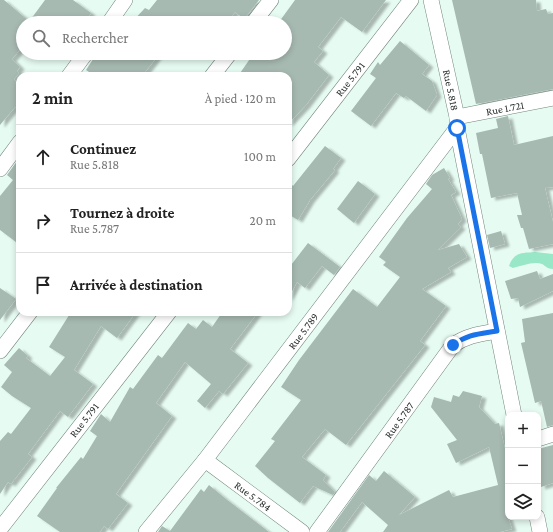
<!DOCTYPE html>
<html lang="fr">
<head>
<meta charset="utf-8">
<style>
	body { margin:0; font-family:"Crimson Pro",serif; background:#f2f2f2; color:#222 }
	.controls { position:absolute; right:12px; bottom:12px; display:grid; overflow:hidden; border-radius:8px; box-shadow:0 2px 6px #0003 }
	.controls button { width:36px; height:36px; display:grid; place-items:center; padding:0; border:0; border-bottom:1px solid #e0e0e0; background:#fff; color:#222; font:20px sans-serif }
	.stop { position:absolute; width:12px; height:12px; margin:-9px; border:3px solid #1a73e8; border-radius:50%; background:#fff }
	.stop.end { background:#1a73e8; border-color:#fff; box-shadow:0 1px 4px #0008 }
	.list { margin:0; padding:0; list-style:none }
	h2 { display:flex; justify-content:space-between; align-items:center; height:52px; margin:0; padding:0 16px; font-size:17px }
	h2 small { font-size:13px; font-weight:400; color:#767676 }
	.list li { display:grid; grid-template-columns:26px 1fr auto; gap:12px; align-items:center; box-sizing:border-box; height:64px; padding:0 16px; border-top:1px solid #e0e0e0 }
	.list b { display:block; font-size:15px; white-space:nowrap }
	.list p { margin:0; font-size:13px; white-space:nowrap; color:#767676 }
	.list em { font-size:13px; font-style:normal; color:#767676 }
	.icon { flex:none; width:22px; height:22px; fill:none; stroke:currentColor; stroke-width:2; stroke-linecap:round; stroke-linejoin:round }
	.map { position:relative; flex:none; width:553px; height:532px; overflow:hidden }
	.search { position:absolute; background:#fff; box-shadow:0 2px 6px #0003; left:16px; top:16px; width:276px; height:44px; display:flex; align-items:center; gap:10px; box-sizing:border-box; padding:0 14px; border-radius:22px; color:#767676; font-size:15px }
	.panel { position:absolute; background:#fff; box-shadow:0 2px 6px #0003; left:16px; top:72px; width:276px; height:244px; border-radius:12px }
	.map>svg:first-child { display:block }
	.green { fill:#98e8c7 }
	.building { fill:#a7bab2; filter:url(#shadow) }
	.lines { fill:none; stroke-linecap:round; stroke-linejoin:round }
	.minor-casing { stroke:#71847b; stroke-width:16 }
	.minor { stroke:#fff; stroke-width:15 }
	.route { stroke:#1a73e8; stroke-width:5 }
	.labels { text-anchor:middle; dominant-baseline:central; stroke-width:4; stroke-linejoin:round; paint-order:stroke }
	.street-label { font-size:11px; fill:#272e2b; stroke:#fff }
</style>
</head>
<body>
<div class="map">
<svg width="553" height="532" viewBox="0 0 553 532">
	<defs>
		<filter id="shadow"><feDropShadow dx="4.5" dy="2.5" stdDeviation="1" flood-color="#0004"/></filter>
	</defs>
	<rect width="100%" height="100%" fill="#e6fbf2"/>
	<path class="green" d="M535 252 553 254V269C547 269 546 266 542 264 534 261 521 266 513 268L509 266C514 252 522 253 535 252Z"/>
	<g class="building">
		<polygon points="0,0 4,0 23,16 23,46 12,59 20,67 17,71 19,73 14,79 20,85 20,112 15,107 0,125"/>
		<polygon points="45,0 73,0 91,13 84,23 28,23"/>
		<polygon points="157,0 259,0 244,19 235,12 227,23 131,23 145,8 149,10"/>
		<polygon points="295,0 386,0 362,32 341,17 318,47 323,51 314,62 329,75 306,105 288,124 288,76 238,76 254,53 285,53 285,23 279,22"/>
		<polygon points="452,0 536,0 537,11 546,9 548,14 553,13 553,89 476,104"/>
		<polygon points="400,41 429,65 422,74 432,81 437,95 426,111 406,96 404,98 396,93 371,126 351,111 376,78 370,74 378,62 380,65"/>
		<polygon points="97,53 160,53 142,76 95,76 86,70"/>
		<polygon points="508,116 514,145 553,136 553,187 545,188 553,222 553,244 529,249 523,228 521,228 517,215 522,215 517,193 491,198 482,154 480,154 476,133 498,128 496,119"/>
		<polygon points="325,146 341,158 333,169 335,170 310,200 298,220 288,214 288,191 292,185 293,186"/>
		<polygon points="20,157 20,245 0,230 0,196 13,180 7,175"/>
		<polygon points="444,168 450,178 448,179 456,192 451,195 462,219 458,224 461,227 438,250 459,244 467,257 448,268 451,272 422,289 446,306 420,341 425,345 346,445 325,429 302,457 326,475 323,480 335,492 333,495 313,486 300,503 268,478 255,466 275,441 271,439 301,400 281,387 299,360 353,289 377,307 400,277 383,265 386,262 379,257 407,218 432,189 426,184 432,175"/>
		<polygon points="358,181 375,194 354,223 337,209"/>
		<polygon points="501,231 505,244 490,248 487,235"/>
		<polygon points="308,243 340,267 334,275 322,266 305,288 297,282 288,299 288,269"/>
		<polygon points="537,271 540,279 553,274 553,291 520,307 518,298 511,299 505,281"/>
		<polygon points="0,288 16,299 0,320"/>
		<polygon points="71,312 136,312 117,338 101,326 74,370 93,384 68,417 60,411 28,454 32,457 11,484 8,482 0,494 0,441 8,432 11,434 31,408 12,396 1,387 12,372 4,365 19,348 28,356 26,358 50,376 65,357 49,347"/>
		<polygon points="227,312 258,312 230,349 248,363 223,394 219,391 205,408 197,401 211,384 185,362 156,403 172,416 116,494 128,503 108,529 104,526 100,532 60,532 37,516 57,488 56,488 81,457 83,459 97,436 90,431 101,414 110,422 130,387 133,389 158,355 162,358 188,323 196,329 203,320 212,327 221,314 224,316"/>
		<polygon points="553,313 553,425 547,427 541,401 535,403 521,343 525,342 522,319"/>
		<polygon points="463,391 482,396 479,407 495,424 499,423 508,462 508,517 512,529 500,532 383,532 388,525 362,502 340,532 328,532 369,475 376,481 384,471 415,497 399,515 449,490 453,497 498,485 489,447 456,463 447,444 457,440 431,407 434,397 451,402 453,395 459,397"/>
		<polygon points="553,445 553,483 541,487 538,474 538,449"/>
		<polygon points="209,485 226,499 269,532 158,532 162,526 170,531 201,489 204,492"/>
	</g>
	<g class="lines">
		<defs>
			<g id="minor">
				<polyline points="431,0 457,117 457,128 514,415"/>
				<polyline points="109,23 125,0"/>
				<polyline points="253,23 271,0"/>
				<polyline points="69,76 86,53"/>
				<polyline points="212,76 230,53"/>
				<polyline points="457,117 553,98"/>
				<polyline points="288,159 411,0"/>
				<polyline points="0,169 20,142"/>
				<polyline points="0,351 30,312"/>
				<polyline points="538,439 553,434"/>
				<polyline points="205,460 302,532"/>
				<polyline points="537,517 540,532"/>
				<polyline points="0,529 169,312"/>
				<polyline points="146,532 205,460 457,128"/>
				<path d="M317 532 453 345C468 335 480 334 497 331"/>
			</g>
		</defs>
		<use href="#minor" class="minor-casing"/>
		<use href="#minor" class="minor"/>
	</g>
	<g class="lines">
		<path class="route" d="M453 345C468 334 479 334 497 331L457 128"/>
	</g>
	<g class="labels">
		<g class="street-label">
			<text transform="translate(350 79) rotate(-52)">Rue 5.791</text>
			<text transform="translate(451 90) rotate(78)">Rue 5.818</text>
			<text transform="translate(505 108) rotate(-11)">Rue 1.721</text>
			<text transform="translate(303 331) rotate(-53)">Rue 5.789</text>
			<text transform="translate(84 420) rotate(-52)">Rue 5.791</text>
			<text transform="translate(399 420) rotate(-54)">Rue 5.787</text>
			<text transform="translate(253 496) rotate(36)">Rue 5.784</text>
		</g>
	</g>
</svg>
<div class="controls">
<button>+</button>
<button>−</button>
<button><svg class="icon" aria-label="layers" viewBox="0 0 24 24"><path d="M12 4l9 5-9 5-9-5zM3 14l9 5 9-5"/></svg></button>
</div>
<div class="stop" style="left:457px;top:128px"></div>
<div class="stop end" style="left:453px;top:345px"></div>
<div class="search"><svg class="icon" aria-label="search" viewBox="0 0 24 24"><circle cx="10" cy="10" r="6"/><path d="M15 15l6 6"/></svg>Rechercher</div>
<section class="panel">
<h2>2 min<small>À pied · 120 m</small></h2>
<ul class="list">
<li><svg class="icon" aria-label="ahead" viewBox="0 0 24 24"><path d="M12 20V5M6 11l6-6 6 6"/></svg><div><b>Continuez</b><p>Rue 5.818</p></div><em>100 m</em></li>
<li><svg class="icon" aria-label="right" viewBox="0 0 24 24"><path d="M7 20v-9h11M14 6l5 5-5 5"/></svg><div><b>Tournez à droite</b><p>Rue 5.787</p></div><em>20 m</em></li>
<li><svg class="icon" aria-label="arrive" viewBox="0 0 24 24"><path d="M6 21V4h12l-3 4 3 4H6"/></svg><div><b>Arrivée à destination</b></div></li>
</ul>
</section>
</div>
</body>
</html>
